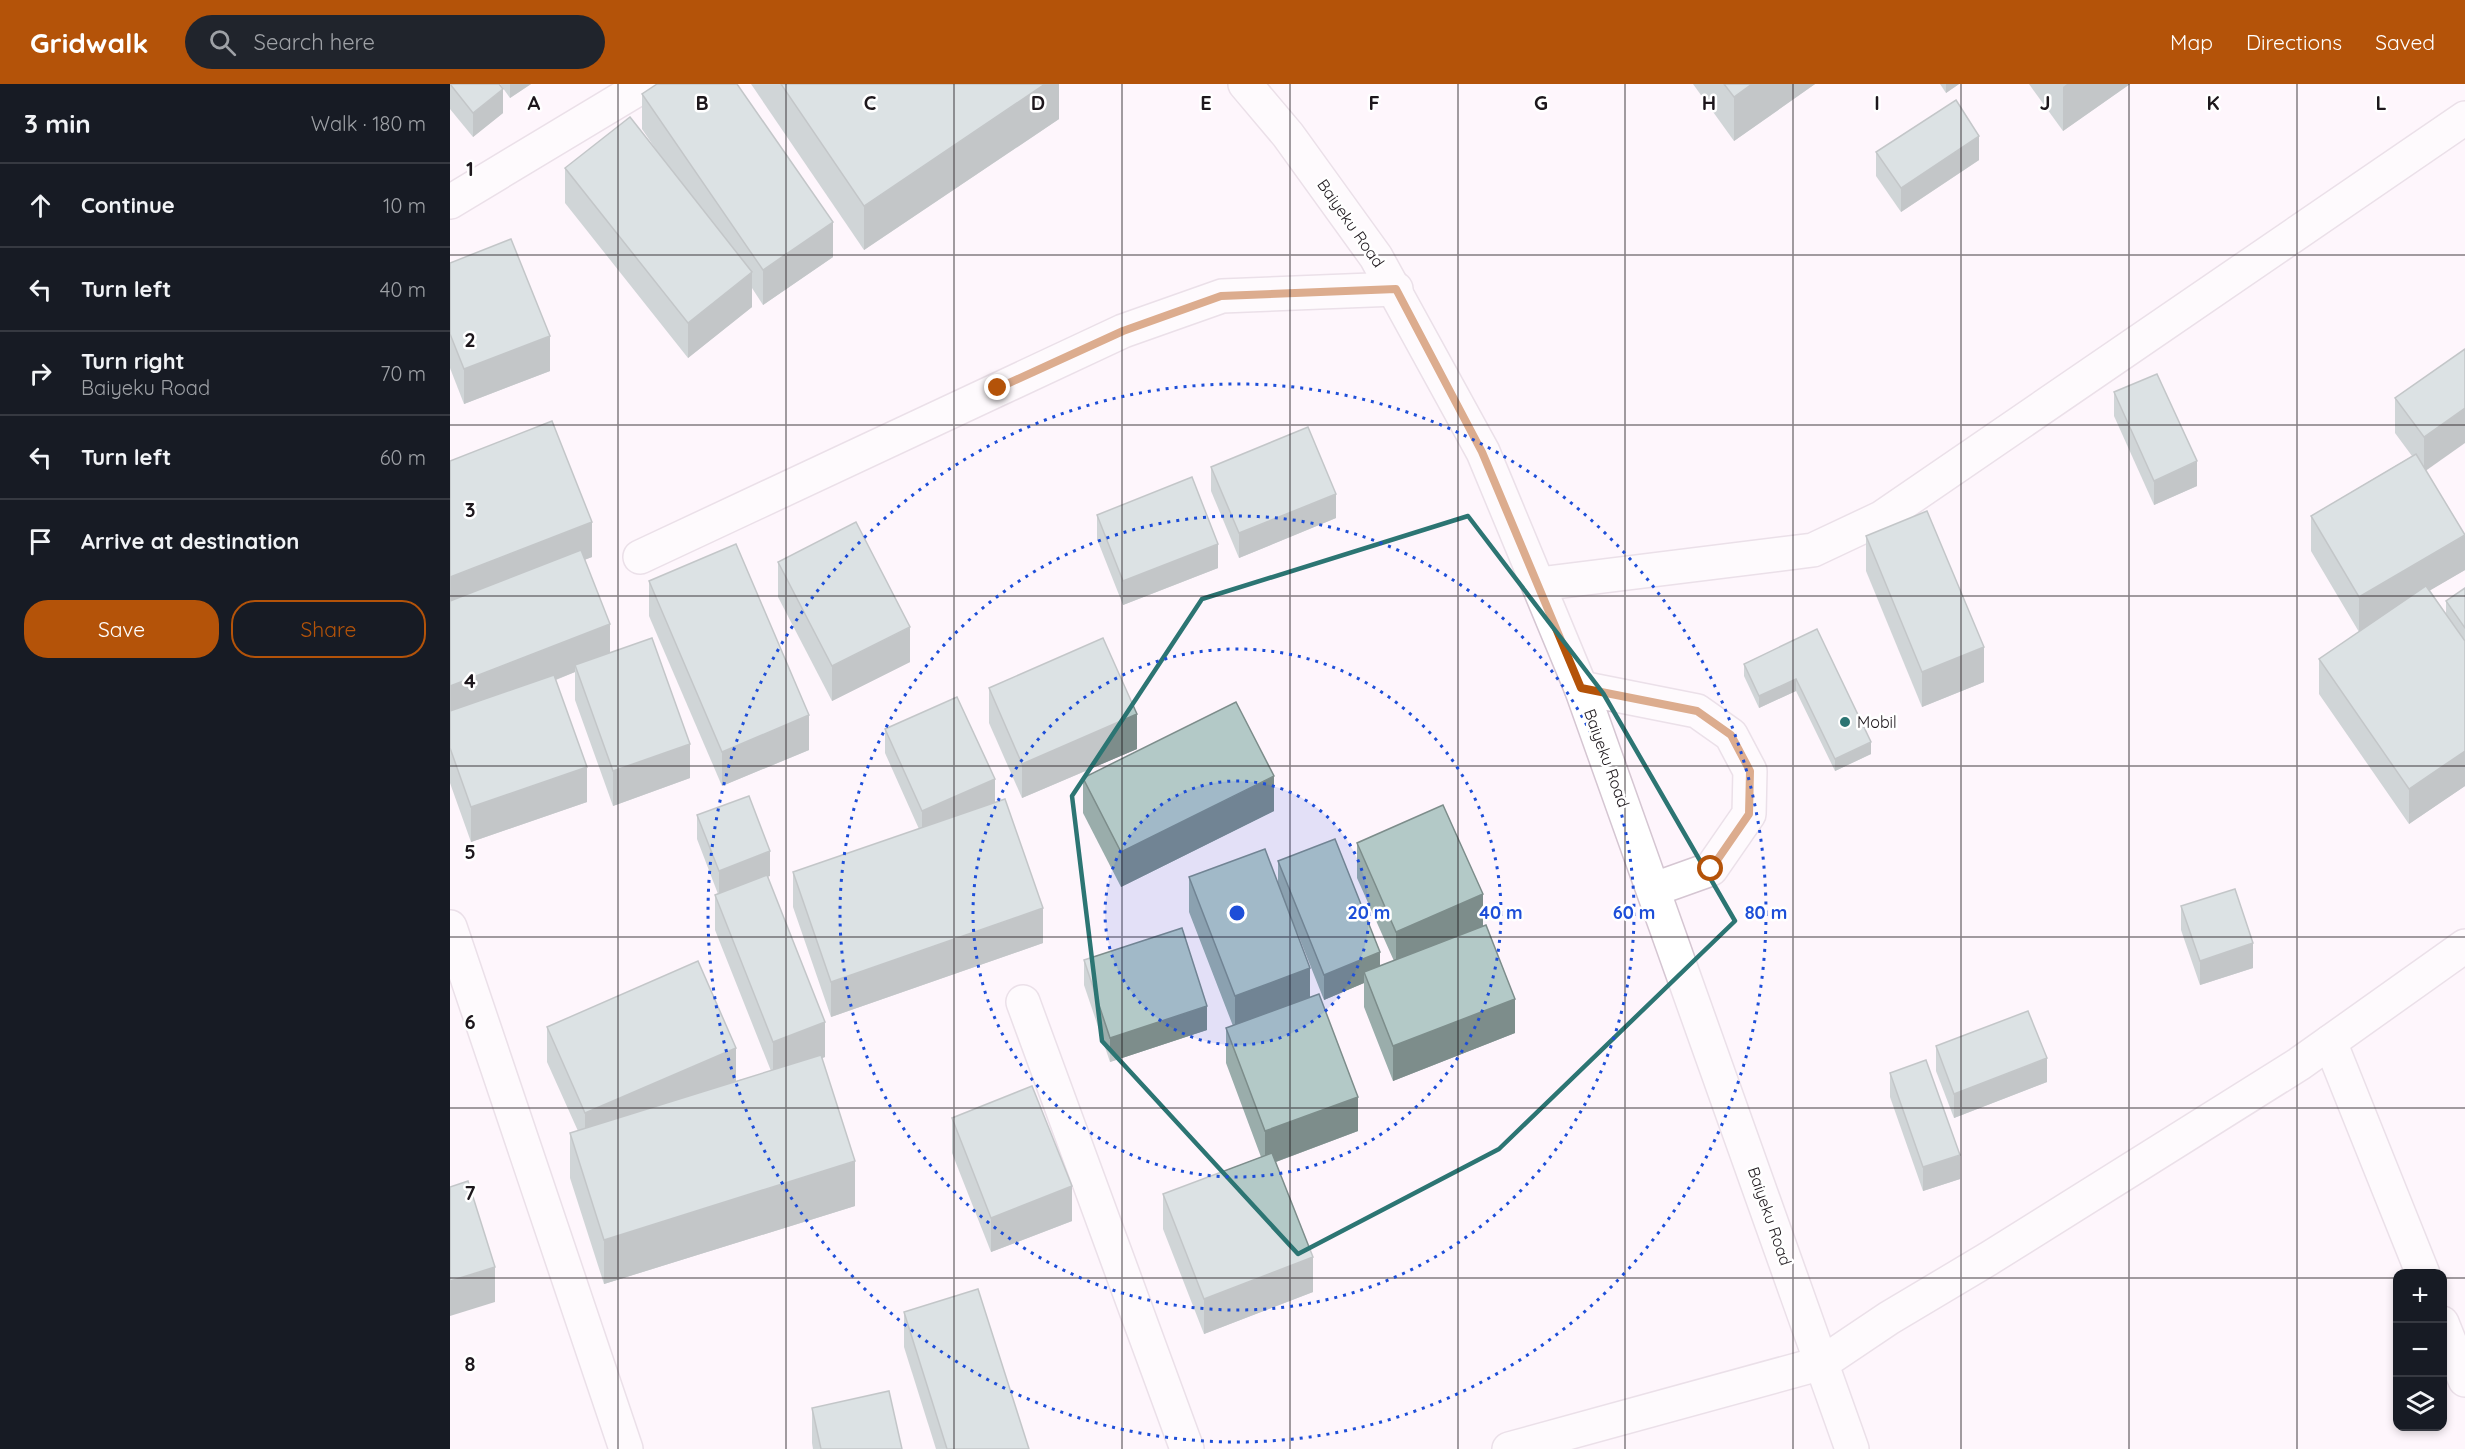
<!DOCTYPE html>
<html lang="en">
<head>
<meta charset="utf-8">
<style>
	body { margin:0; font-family:Quicksand,sans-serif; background:#20242c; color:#f1f3f6 }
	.controls { position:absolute; right:18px; bottom:18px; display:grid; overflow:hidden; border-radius:12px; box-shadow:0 3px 9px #0003 }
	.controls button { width:54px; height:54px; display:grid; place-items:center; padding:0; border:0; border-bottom:2px solid #363941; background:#171b24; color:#f1f3f6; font:30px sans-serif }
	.stop { position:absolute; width:18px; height:18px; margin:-14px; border:4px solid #b45309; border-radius:50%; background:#fff }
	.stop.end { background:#b45309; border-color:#fff; box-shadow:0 2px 6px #0008 }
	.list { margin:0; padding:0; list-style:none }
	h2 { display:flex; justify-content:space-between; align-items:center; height:78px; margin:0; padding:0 24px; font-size:26px }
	h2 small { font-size:20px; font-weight:400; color:#9ea1a6 }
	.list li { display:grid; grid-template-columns:39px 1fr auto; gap:18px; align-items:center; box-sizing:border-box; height:84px; padding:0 24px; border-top:2px solid #363941 }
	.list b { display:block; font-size:22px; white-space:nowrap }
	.list p { margin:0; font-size:20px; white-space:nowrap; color:#9ea1a6 }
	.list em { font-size:20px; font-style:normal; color:#9ea1a6 }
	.actions { display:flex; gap:12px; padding:18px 24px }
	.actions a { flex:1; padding:14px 0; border:2px solid #b45309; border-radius:24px; text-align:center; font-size:21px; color:#b45309 }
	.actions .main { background:#b45309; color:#fff }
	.icon { flex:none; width:33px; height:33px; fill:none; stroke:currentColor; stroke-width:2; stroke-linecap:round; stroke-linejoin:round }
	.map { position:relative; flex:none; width:2015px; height:1365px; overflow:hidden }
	header { display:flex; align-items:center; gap:36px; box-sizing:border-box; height:84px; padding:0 30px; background:#b45309; color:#fff }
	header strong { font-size:28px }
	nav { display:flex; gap:33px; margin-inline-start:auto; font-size:21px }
	.search { width:420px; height:54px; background:#20242c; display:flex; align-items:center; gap:15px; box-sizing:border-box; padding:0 21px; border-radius:33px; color:#9ea1a6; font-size:22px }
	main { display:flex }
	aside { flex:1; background:#171b24 }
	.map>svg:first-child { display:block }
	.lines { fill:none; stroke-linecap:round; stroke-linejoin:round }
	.minor-casing { stroke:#d5c6d2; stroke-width:36 }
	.major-casing { stroke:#d5c6d2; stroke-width:36 }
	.minor { stroke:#fff; stroke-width:33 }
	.major { stroke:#fff; stroke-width:33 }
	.wall { fill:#9aadab }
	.shaded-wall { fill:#7d8d8b }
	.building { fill:#b3c9c7; stroke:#7d8d8b; stroke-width:1.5 }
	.route { stroke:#b45309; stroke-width:8 }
	.marked { fill:none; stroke:#2c7573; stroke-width:4.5; stroke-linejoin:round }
	.grid { fill:none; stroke:#1d171c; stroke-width:1.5; stroke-opacity:0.55 }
	.ring { fill:none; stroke:#1d4ed8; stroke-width:3; stroke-dasharray:3 6 }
	.poi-dot { fill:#2c7573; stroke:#fff; stroke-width:2 }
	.labels { text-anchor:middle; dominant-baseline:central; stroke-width:5; stroke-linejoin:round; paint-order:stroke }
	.street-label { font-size:16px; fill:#1d171c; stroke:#fff }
	.poi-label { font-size:16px; fill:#1d171c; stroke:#fff; text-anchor:start }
	.grid-label { font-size:20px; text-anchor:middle; font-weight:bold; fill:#1d171c; stroke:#fff; stroke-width:5; stroke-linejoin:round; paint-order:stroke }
	.centre { fill:#1d4ed8; stroke:#fff; stroke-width:3 }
	.ring-label { font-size:18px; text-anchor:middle; font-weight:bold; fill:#1d4ed8; stroke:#fff; stroke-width:5; stroke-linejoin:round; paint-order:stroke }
</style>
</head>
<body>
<header>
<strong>Gridwalk</strong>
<div class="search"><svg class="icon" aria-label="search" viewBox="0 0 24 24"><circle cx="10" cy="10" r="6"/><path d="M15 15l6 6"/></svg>Search here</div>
<nav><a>Map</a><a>Directions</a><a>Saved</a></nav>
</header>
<main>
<aside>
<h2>3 min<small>Walk · 180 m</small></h2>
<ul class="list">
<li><svg class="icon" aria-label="ahead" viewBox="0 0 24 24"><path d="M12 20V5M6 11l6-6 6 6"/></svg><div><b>Continue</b></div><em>10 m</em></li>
<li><svg class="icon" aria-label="left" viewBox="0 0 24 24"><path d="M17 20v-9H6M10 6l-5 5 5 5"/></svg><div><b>Turn left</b></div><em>40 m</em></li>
<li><svg class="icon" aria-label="right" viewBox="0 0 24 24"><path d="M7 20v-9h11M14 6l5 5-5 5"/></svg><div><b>Turn right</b><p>Baiyeku Road</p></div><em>70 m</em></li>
<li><svg class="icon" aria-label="left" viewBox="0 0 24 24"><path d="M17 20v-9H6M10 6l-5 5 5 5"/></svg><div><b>Turn left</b></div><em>60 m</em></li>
<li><svg class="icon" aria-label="arrive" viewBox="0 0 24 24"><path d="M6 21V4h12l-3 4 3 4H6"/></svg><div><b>Arrive at destination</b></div></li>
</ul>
<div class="actions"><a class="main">Save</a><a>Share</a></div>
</aside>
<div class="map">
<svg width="2015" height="1365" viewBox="0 0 2015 1365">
	<rect width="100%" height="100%" fill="#fef5fc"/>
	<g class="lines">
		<defs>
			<g id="minor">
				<polyline points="0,118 196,0"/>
				<polyline points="190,473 673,247 772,212 946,205"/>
				<polyline points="1089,500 1363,466 1431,434 2015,34"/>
				<polyline points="1131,604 1247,627 1281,651 1300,687 1299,730 1261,785 1205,805"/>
				<polyline points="0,843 176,1365"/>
				<polyline points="573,918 737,1365"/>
				<polyline points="1880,958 1973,1190"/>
				<polyline points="1992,1239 2015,1296"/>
				<polyline points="1059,1365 1372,1279 1439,1234 1538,1175 1849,980 2015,862"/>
			</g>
			<polyline id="major" points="795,0 838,51 926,173 1033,368 1131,604 1402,1365"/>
		</defs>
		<use href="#minor" class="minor-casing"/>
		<use href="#major" class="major-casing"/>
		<use href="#minor" class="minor"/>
		<use href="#major" class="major"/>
	</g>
	<g class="wall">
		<polygon points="0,0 53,29 23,53 0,25"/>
		<polygon points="50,0 81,0 60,14"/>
		<polygon points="301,0 609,0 609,35 414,166"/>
		<polygon points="1243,0 1365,0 1284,57"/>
		<polygon points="1490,0 1509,0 1496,9"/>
		<polygon points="1579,0 1680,0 1613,47"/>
		<polygon points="192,10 383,173 313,221 302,204 302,223 238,274 115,119 115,84 211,73 192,45"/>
		<polygon points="1426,68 1529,76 1451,128 1426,92"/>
		<polygon points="0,179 100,287 14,320 0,284"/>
		<polygon points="2015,265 1976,386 2015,486 1980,506 1996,530 1996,517 2015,504 2015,702 1959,740 1869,610 1869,575 1909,548 1861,467 1861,432 1962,372 1945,349 1945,314"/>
		<polygon points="1664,308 1747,402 1704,421 1664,332"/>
		<polygon points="0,377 142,473 134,476 160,568 240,694 163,722 125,616 125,588 106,596 137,718 21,758 0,699"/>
		<polygon points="761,383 886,434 789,474 761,407"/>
		<polygon points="647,431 768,484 673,521 647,455"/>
		<polygon points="1416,452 1534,598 1472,623 1416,487"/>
		<polygon points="328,478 460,578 382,617 328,513"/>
		<polygon points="199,497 359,666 272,702 199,532"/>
		<polygon points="1367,545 1421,670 1385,687 1346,607 1309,624 1294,592 1294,580"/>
		<polygon points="539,604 687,665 572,714 539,639"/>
		<polygon points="435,645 545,718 593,859 381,933 343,823 343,788 469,745 435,669"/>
		<polygon points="633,694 824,727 671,803 633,729"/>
		<polygon points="247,731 320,792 318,792 375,973 372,974 405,1122 154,1200 120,1094 120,1049 128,1047 97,978 97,943 286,997 321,987 265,846 265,811 268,810 247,755"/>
		<polygon points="907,759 1033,842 1065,949 943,997 914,923 914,899 874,916 847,848 860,913 908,1047 826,1078 863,1208 754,1250 713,1145 713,1110 811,1073 776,979 776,944 783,942 739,828 739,793 828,798 828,777 930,882 944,877 907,794"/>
		<polygon points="1731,822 1803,884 1750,901 1731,846"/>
		<polygon points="634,876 757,946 660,978 634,901"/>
		<polygon points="1486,962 1597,998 1504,1034 1486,987"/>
		<polygon points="1440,989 1510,1095 1473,1107 1440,1013"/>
		<polygon points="502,1034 622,1137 541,1168 502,1069"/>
		<polygon points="454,1228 579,1365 486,1365 454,1263"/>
		<polygon points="362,1324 452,1365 363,1365 362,1359"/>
	</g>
	<g class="shaded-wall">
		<polygon points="60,0 81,0 60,14"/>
		<polygon points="595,0 609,0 609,35 414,166 414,122"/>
		<polygon points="1302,0 1365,0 1284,57 1284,13"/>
		<polygon points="1496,0 1509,0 1496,9"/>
		<polygon points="1617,0 1680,0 1613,47 1613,3"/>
		<polygon points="53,5 53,29 23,53 23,29"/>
		<polygon points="1529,52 1529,76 1451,128 1451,104"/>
		<polygon points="383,138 383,173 313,221 313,186"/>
		<polygon points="302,188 302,223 238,274 238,239"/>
		<polygon points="100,252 100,287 14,320 14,285"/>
		<polygon points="2015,324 2015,359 1974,388 1974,353"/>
		<polygon points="1747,377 1747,402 1704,421 1704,397"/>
		<polygon points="886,410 886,434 789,474 789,449"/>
		<polygon points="142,438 142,473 0,528 0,493"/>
		<polygon points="2015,451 2015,486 1909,548 1909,513"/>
		<polygon points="768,460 768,484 673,521 673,497"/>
		<polygon points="160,540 160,574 125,581 125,588 0,637 0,602"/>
		<polygon points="460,543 460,578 382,617 382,582"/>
		<polygon points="1534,563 1534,598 1472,623 1472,588"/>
		<polygon points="1346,595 1346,607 1309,624 1309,612"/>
		<polygon points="687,630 687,665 572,714 572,680"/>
		<polygon points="359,631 359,666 272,702 272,668"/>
		<polygon points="1421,658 1421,670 1385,687 1385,675"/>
		<polygon points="240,660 240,694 163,722 163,687"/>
		<polygon points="2015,667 2015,702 1959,740 1959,705"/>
		<polygon points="137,683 137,718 21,758 21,723"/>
		<polygon points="824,692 824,727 671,803 671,768"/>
		<polygon points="545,695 545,719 472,751 472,727"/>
		<polygon points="320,767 320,792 269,811 269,787"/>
		<polygon points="1033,810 1033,845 946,883 946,848"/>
		<polygon points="593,824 593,859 381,933 381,898"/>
		<polygon points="1803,859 1803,884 1750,901 1750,877"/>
		<polygon points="930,868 930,893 914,888 914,899 874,916 874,891"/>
		<polygon points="860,884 860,919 785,947 785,912"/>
		<polygon points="1065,915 1065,949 943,997 943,962"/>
		<polygon points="757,922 757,946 660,978 660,954"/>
		<polygon points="375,938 375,973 323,993 323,958"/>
		<polygon points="286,964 286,999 135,1064 135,1029"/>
		<polygon points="1597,974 1597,998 1504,1034 1504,1010"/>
		<polygon points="908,1013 908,1047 815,1082 815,1047"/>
		<polygon points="1510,1071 1510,1095 1473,1107 1473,1083"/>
		<polygon points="405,1077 405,1122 154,1200 154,1156"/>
		<polygon points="622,1102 622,1137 541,1168 541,1134"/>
		<polygon points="863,1173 863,1208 754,1250 754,1215"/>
		<polygon points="45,1183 45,1218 0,1232 0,1197"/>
	</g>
	<g class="building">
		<polygon points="0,0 49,0 53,5 23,29"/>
		<polygon points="207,0 287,0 383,138 313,186 192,10"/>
		<polygon points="331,0 595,0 414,122"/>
		<polygon points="1274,0 1302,0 1284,13"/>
		<polygon points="1506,16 1529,52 1451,104 1426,68"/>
		<polygon points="180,33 302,188 238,239 115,84"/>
		<polygon points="61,155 100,252 14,285 0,250 0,179"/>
		<polygon points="2015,265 2015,324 1974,353 1945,314"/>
		<polygon points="1707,290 1747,377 1704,397 1664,308"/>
		<polygon points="102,337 142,438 0,493 0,377"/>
		<polygon points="858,343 886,410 789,449 761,383"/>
		<polygon points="1966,370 2015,451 1909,513 1861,432"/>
		<polygon points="742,393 768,460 673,497 647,431"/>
		<polygon points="1477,427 1534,563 1472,588 1416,452"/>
		<polygon points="406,438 460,543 382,582 328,478"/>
		<polygon points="286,460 359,631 272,668 199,497"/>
		<polygon points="131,466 160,540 0,602 0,517"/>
		<polygon points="1976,502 2015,557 2015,667 1959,705 1869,575"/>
		<polygon points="2015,504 2015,544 1996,517"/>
		<polygon points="1367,545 1421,658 1385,675 1346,595 1309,612 1294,580"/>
		<polygon points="202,554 240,660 163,687 125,581"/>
		<polygon points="653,554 687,630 572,680 539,604"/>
		<polygon points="104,591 137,683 21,723 0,664 0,627"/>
		<polygon points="507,613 545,695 472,727 435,645"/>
		<polygon points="786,618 824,692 671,768 633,694"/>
		<polygon points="299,712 320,767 269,787 247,731"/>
		<polygon points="555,715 593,824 381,898 343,788"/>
		<polygon points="993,721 1033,810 946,848 907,759"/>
		<polygon points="885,755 930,868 874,891 828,777"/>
		<polygon points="815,765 860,884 785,912 739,793"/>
		<polygon points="317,791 375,938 323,958 265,811"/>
		<polygon points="1785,805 1803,859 1750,877 1731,822"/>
		<polygon points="1036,841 1065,915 943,962 914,888"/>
		<polygon points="732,844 757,922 660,954 634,876"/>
		<polygon points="248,877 286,964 135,1029 97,943"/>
		<polygon points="869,910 908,1013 815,1047 776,944"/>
		<polygon points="1578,927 1597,974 1504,1010 1486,962"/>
		<polygon points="371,971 405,1077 154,1156 120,1049"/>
		<polygon points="1476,976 1510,1071 1473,1083 1440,989"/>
		<polygon points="582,1002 622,1102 541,1134 502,1034"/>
		<polygon points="822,1069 863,1173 754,1215 713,1110"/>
		<polygon points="18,1097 45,1183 0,1197 0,1103"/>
		<polygon points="528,1205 579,1365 497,1365 454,1228"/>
		<polygon points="439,1307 452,1365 371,1365 362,1324"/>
	</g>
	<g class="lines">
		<polyline class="route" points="548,304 673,247 771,212 946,205 1032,368 1131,604 1247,627 1281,651 1300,687 1299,730 1261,785"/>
	</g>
	<path d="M0 0H2015V1365H0ZM1018 432 1153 609 1285 837 1049 1065 848 1170 652 957 622 712 752 515Z" fill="#fef5fc" fill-opacity=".55" fill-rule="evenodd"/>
	<path class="marked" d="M1018 432 1153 609 1285 837 1049 1065 848 1170 652 957 622 712 752 515Z"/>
	<path class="grid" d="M168 0V1365M336 0V1365M504 0V1365M672 0V1365M840 0V1365M1008 0V1365M1175 0V1365M1343 0V1365M1511 0V1365M1679 0V1365M1847 0V1365M0 171H2015M0 341H2015M0 512H2015M0 682H2015M0 853H2015M0 1024H2015M0 1194H1948M1992 1194H2015"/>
	<circle cx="787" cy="829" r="132" fill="#1d4ed8" fill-opacity=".12"/>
	<g class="ring">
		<circle cx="787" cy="829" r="132"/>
		<circle cx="787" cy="829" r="264"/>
		<circle cx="787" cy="829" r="397"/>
		<circle cx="787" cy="829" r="529"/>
	</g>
	<circle class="poi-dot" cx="1395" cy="638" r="6"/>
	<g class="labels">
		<g class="street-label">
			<text transform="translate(901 139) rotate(55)">Baiyeku Road</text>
			<text transform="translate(1157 674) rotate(70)">Baiyeku Road</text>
			<text transform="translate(1320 1132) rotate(71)">Baiyeku Road</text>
		</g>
		<g class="poi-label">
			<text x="1407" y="638">Mobil</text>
		</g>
	</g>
	<g class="grid-label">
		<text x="84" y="26">A</text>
		<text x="252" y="26">B</text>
		<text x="420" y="26">C</text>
		<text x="588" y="26">D</text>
		<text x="756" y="26">E</text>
		<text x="924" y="26">F</text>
		<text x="1091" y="26">G</text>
		<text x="1259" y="26">H</text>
		<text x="1427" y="26">I</text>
		<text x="1595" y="26">J</text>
		<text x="1763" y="26">K</text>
		<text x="1931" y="26">L</text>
		<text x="20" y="92">1</text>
		<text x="20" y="263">2</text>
		<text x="20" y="433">3</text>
		<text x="20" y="604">4</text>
		<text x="20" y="775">5</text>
		<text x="20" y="945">6</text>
		<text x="20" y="1116">7</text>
		<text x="20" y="1287">8</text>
	</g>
	<circle cx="787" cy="829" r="9" class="centre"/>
	<g class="ring-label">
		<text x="919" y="835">20 m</text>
		<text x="1051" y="835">40 m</text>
		<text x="1184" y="835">60 m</text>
		<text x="1316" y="835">80 m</text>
	</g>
</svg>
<div class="controls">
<button>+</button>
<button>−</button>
<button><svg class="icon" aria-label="layers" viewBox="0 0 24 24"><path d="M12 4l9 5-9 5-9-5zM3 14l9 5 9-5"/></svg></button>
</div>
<div class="stop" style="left:1261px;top:785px"></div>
<div class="stop end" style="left:548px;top:304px"></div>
</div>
</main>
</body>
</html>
